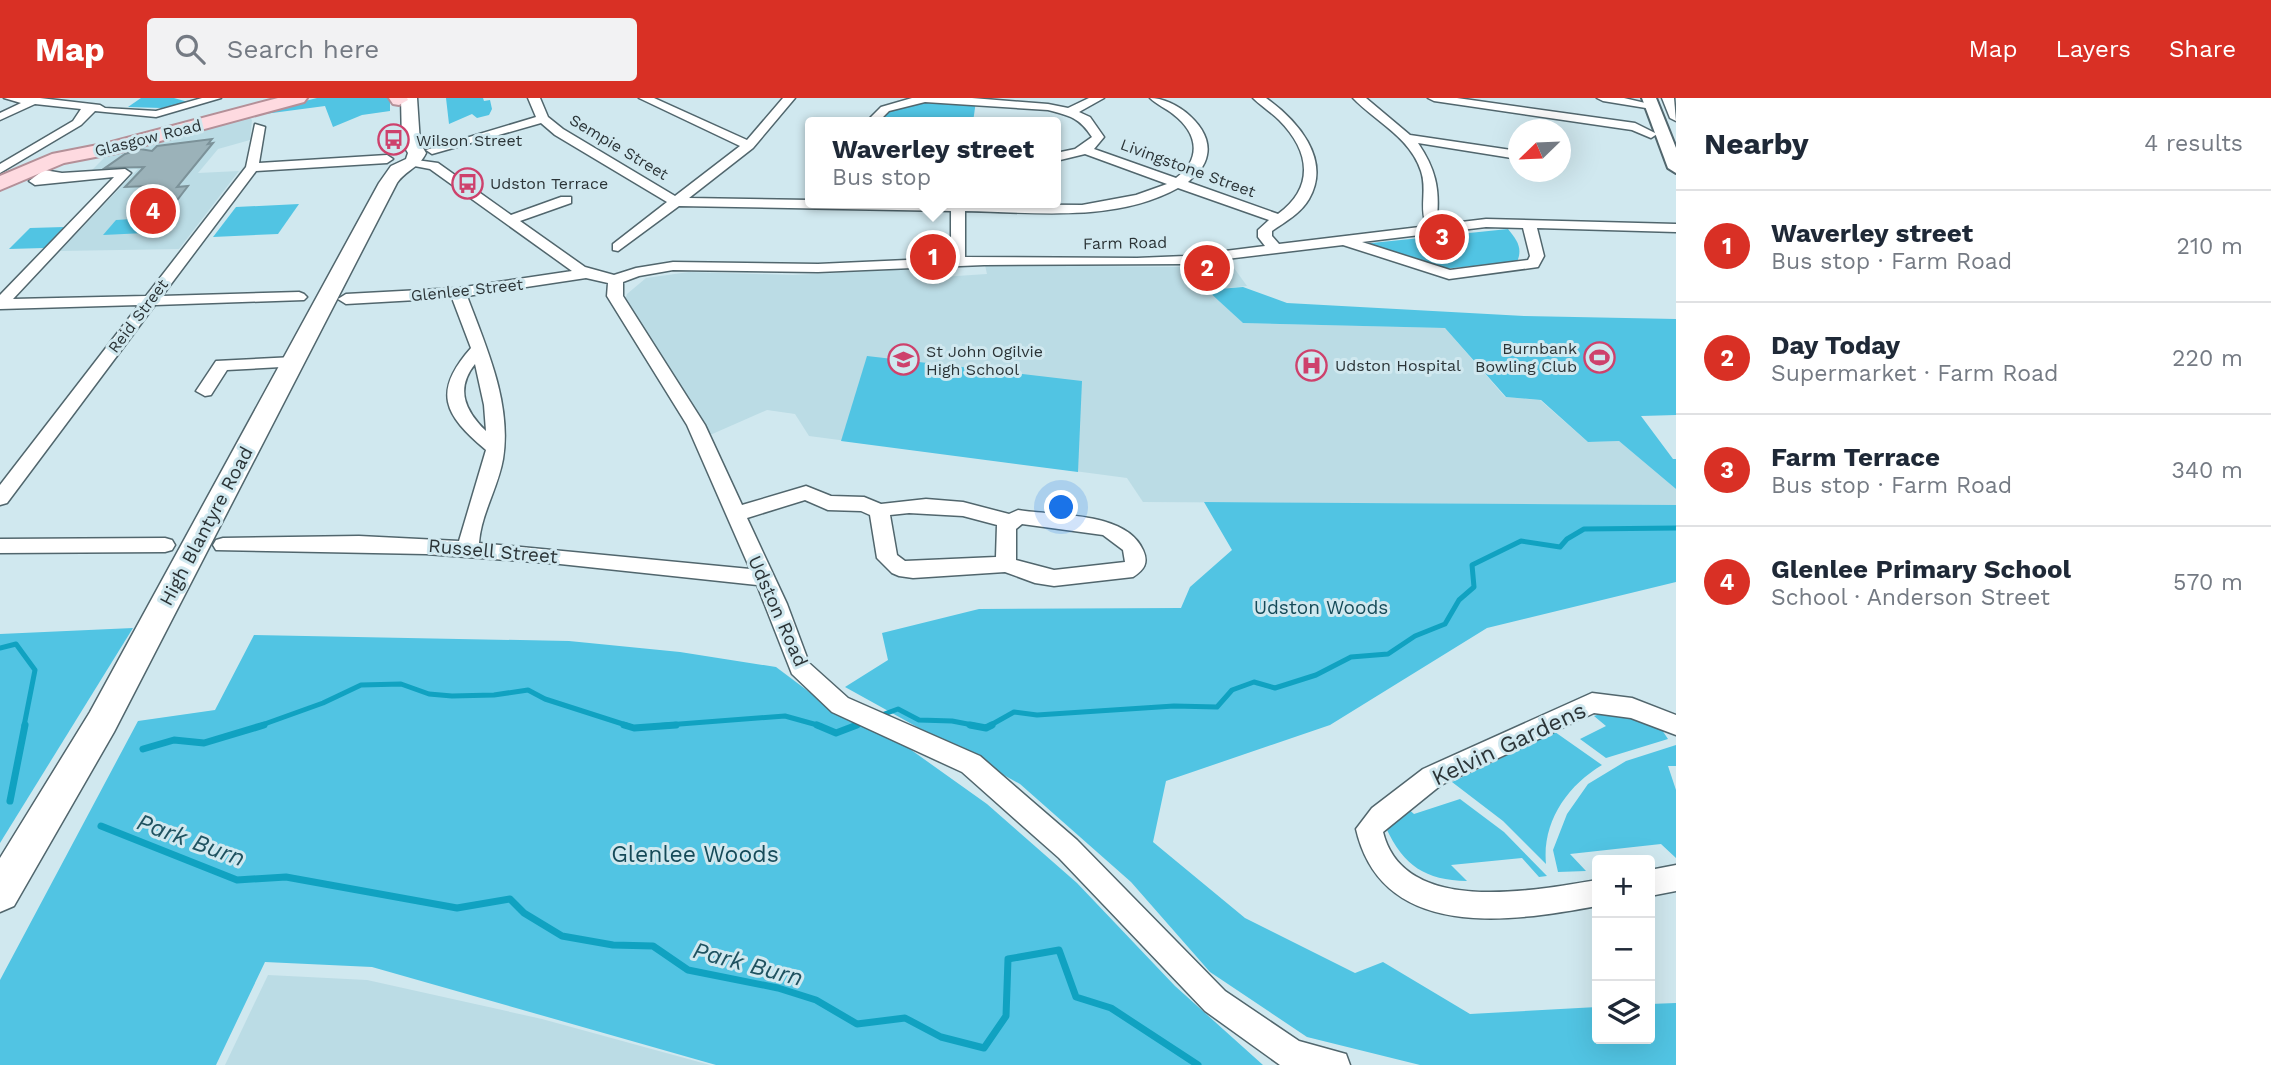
<!DOCTYPE html>
<html lang="en">
<head>
<meta charset="utf-8">
<style>
	body { margin:0; font-family:"Work Sans",sans-serif; background:#f2f2f3; color:#1f2937 }
	.controls { position:absolute; right:21px; bottom:21px; display:grid; overflow:hidden; border-radius:7px; box-shadow:0 7px 28px #0002 }
	.controls button { width:63px; height:63px; display:grid; place-items:center; padding:0; border:0; border-bottom:2px solid #e0e1e3; background:#fff; color:#1f2937; font:35px sans-serif }
	.compass { position:absolute; left:1508px; top:21px; width:63px; height:63px; border-radius:50%; background:#fff; box-shadow:0 7px 28px #0002; rotate:247deg }
	.you { position:absolute; left:1062px; top:410px; width:24px; height:24px; margin:-18px; border:5px solid #fff; border-radius:50%; background:#1a73e8; box-shadow:0 0 0 10px #1a73e833 }
	.badge { display:grid; place-items:center; width:46px; height:46px; border-radius:50%; background:#d93025; color:#fff; font-size:23px; font-weight:700 }
	.pin { position:absolute; translate:-50% -50%; border:4px solid #fff; box-shadow:0 2px 7px #0006 }
	.popup { position:absolute; left:805px; top:19px; width:256px; height:91px; box-sizing:border-box; display:grid; place-content:center; border-radius:7px; background:#fff; filter:drop-shadow(0 2px 5px #0005); font-size:23px; white-space:nowrap; color:#747a83 }
	.popup b { font-size:26px; color:#1f2937 }
	.popup::after { content:''; position:absolute; left:50%; top:100%; margin-left:-14px; border:14px solid transparent; border-top-color:#fff }
	.list { margin:0; padding:0; list-style:none }
	h2 { display:flex; justify-content:space-between; align-items:center; height:91px; margin:0; padding:0 28px; font-size:30px }
	h2 small { font-size:23px; font-weight:400; color:#747a83 }
	.list li { display:grid; grid-template-columns:46px 1fr auto; gap:21px; align-items:center; box-sizing:border-box; height:112px; padding:0 28px; border-top:2px solid #e0e1e3 }
	.list b { display:block; font-size:26px; white-space:nowrap }
	.list p { margin:0; font-size:23px; white-space:nowrap; color:#747a83 }
	.list em { font-size:23px; font-style:normal; color:#747a83 }
	.icon { flex:none; width:38px; height:38px; fill:none; stroke:currentColor; stroke-width:2; stroke-linecap:round; stroke-linejoin:round }
	.map { position:relative; flex:none; width:1676px; height:967px; overflow:hidden }
	header { display:flex; align-items:center; gap:42px; box-sizing:border-box; height:98px; padding:0 35px; background:#d93025; color:#fff }
	header strong { font-size:33px }
	nav { display:flex; gap:38px; margin-inline-start:auto; font-size:24px }
	.search { width:490px; height:63px; background:#f2f2f3; display:flex; align-items:center; gap:18px; box-sizing:border-box; padding:0 24px; border-radius:7px; color:#747a83; font-size:26px }
	main { display:flex }
	aside { flex:1; background:#fff }
	.map>svg:first-child { display:block }
	.built { fill:#bbdce5 }
	.green { fill:#51c4e3 }
	.lines { fill:none; stroke-linecap:round; stroke-linejoin:round }
	.stream-far1 { stroke:#10a2c1; stroke-width:5 }
	.stream { stroke:#10a2c1; stroke-width:7 }
	.building { fill:#9bb2b9; stroke:#7c9299; stroke-width:2 }
	.minor-casing { stroke:#51666d; stroke-width:3 }
	.tertiary-casing { stroke:#51666d; stroke-width:4 }
	.secondary-casing { stroke:#51666d; stroke-width:3 }
	.primary-casing { stroke:#b49098; stroke-width:4 }
	.minor { fill:#fff; fill-rule:evenodd }
	.tertiary { fill:#fff; fill-rule:evenodd }
	.secondary { fill:#fff; fill-rule:evenodd }
	.primary { fill:#fedae0; fill-rule:evenodd }
	.labels { text-anchor:middle; dominant-baseline:central; stroke-width:6; stroke-linejoin:round; paint-order:stroke }
	.far-street-label { font-size:16px; fill:#2b3437; stroke:#d0e8ef }
	.far-poi-label { font-size:16px; fill:#2b3437; stroke:#d0e8ef; text-anchor:start }
	.street-label { font-size:19px; fill:#2b3437; stroke:#d0e8ef }
	.park-label { font-size:19px; fill:#154a58; stroke:#d0e8ef }
	.near-street-label { font-size:23px; fill:#2b3437; stroke:#d0e8ef }
	.near-park-label { font-size:23px; fill:#154a58; stroke:#d0e8ef }
	.near-water-label { font-size:24px; font-style:italic; fill:#1f5260; stroke:#d0e8ef }
</style>
</head>
<body>
<header>
<strong>Map</strong>
<div class="search"><svg class="icon" aria-label="search" viewBox="0 0 24 24"><circle cx="10" cy="10" r="6"/><path d="M15 15l6 6"/></svg>Search here</div>
<nav><a>Map</a><a>Layers</a><a>Share</a></nav>
</header>
<main>
<div class="map">
<svg width="1676" height="967" viewBox="0 0 1676 967">
	<rect width="100%" height="100%" fill="#d0e8ef"/>
	<g class="built">
		<polygon points="248,18 252,22 250,42 218,51 198,75 239,73 179,151 60,153 138,71 91,73 109,55"/>
		<polygon points="1229,163 1247,188 1208,192 1243,225 1445,230 1505,299 1540,302 1588,344 1619,343 1676,391 1676,407 1143,404 1127,380 809,338 795,316 767,312 710,337 625,202 627,196 646,180 689,174 793,177 933,170 938,171 941,179 987,176 985,167 1178,169"/>
		<polygon points="268,877 367,882 542,921 710,967 225,967"/>
	</g>
	<g class="green">
		<polygon points="141,0 174,0 188,4 162,10 128,9"/>
		<polygon points="317,0 390,0 390,13 362,17 333,29 325,8 257,17 257,15"/>
		<polygon points="446,0 483,0 484,3 490,2 492,11 489,17 477,20 472,16 449,26"/>
		<polygon points="925,1 976,3 973,24 872,24 885,11"/>
		<polygon points="299,106 278,136 213,139 236,109"/>
		<polygon points="179,118 166,134 103,137 116,122"/>
		<polygon points="64,129 44,150 9,151 30,130"/>
		<path d="M1508 131C1517 142 1523 150 1517 164L1441 171 1362 146Z"/>
		<polygon points="1243,189 1287,205 1524,218 1676,221 1676,317 1641,318 1673,361 1676,361 1676,391 1619,343 1588,344 1541,302 1506,299 1445,230 1243,225 1207,192"/>
		<polygon points="867,258 1082,283 1078,374 841,343"/>
		<polygon points="1204,404 1676,407 1676,484 1487,530 1330,627 1166,683 1153,744 1245,820 1355,875 1383,864 1470,916 1597,909 1597,941 1650,941 1650,906 1676,905 1676,967 1420,967 1307,939 1210,874 1131,784 1020,686 845,589 888,562 882,535 979,511 1181,510 1190,489 1232,452"/>
		<polygon points="133,530 0,745 0,536"/>
		<polygon points="254,537 569,543 680,554 776,569 824,605 907,649 987,706 1077,785 1175,888 1263,967 716,967 372,869 265,864 216,967 0,967 0,882 138,623 215,612"/>
		<polygon points="1608,613 1658,626 1668,641 1606,660 1580,641 1606,628 1594,618"/>
		<path d="M1555 634 1602 667C1567 688 1542 724 1546 766L1503 723 1452 684Z"/>
		<polygon points="1676,647 1676,668 1668,668 1676,692 1676,760 1661,746 1570,756 1586,773 1558,774 1553,752 1567,716 1588,686 1626,663"/>
		<path d="M1460 701 1504 734 1547 778 1539 779 1522 760 1451 767 1467 783C1425 782 1404 768 1386 730L1406 709 1414 716Z"/>
	</g>
	<g class="lines">
		<g class="stream-far1">
			<polyline points="0,550 16,546 35,572 24,628"/>
			<polyline points="879,618 898,611 919,622 952,623 978,628"/>
			<polyline points="259,628 323,605 361,587 401,586 429,596 452,598 494,597 528,592 545,601 629,628"/>
			<polyline points="654,628 785,618 821,628"/>
			<polyline points="853,628 864,624"/>
			<polyline points="989,628 1014,614 1037,617 1174,608 1217,609 1232,592 1254,584 1275,590 1316,577 1351,559 1388,556 1415,538 1445,526 1459,502 1474,489 1472,467 1521,443 1560,449 1567,441 1584,431 1676,430"/>
		</g>
		<g class="stream">
			<polyline points="624,627 634,630 676,627"/>
			<polyline points="817,627 836,635 857,627"/>
			<polyline points="970,627 986,630 992,627"/>
			<polyline points="143,651 174,642 204,645 264,627"/>
			<polyline points="10,703 25,627"/>
			<polyline points="101,728 237,782 286,779 457,810 510,801 524,815 562,838 613,847 653,848 688,872 778,890 816,902 857,926 905,920 941,939 984,950 1006,918 1008,861 1059,852 1076,899 1111,910 1198,967"/>
		</g>
	</g>
	<polygon class="building" points="212,41 208,46 213,45 177,89 188,88 168,114 133,115 149,97 140,98 148,88 125,89 144,69 105,70 125,56 140,51 152,53 157,48"/>
	<g class="lines">
		<defs>
			<g id="minor">
				<polygon points="4,0 40,0 100,7 105,10 156,13 202,0 221,0 156,19 95,13 81,27 0,75 0,66 73,23 81,11 35,6 0,22 0,15 21,5"/>
				<path d="M528 0H540L548 19 563 31 675 98 740 48 639 0H654L747 42 783 0H795L753 50 689 100 810 102V105L1082 107 1136 97 1167 86 1085 56 1056 63V55L1075 51 1092 39C1079 19 1070 18 1048 12L925 4 889 13 878 24H866L881 9 912 0H972L1048 6 1068 10 1089 0H1104L1079 14 1090 19 1104 39 1094 51 1176 80C1202 61 1198 35 1173 16 1166 10 1157 7 1150 0 1175 0 1213 29 1207 57 1205 69 1196 77 1188 84L1278 116C1315 89 1310 53 1279 22 1271 14 1261 8 1253 0H1266C1297 22 1332 61 1309 101 1301 115 1285 124 1272 133V138L1279 146 1486 121 1676 126V134L1537 130 1544 158 1538 169 1449 181 1343 147 1185 166 984 167 818 174 673 172 639 178 623 184V198L705 327 742 407 806 388 831 398 864 399 881 406 926 401 963 404 1009 416 1018 412C1054 418 1126 413 1143 452 1149 465 1144 472 1133 479L1054 488 1035 485 1005 474 913 480 899 478 892 475 877 460 870 417 861 413 828 412 805 402 747 420 787 506 809 565 848 600 980 658 1077 742 1225 893 1299 943 1346 956 1350 967H1280L1205 913 1059 760 962 674 832 614 792 576 757 487 560 466 426 456 216 452 213 447 216 442 223 440 359 438 459 443 486 352C444 317 432 294 471 250L452 200 346 206 338 201 346 196 458 190 572 173 430 71 409 67V61L438 65 511 117 561 99H571V105L520 123 585 169 614 177 636 170 673 164 818 166 951 160V113L679 108 618 153 613 152V146L667 104 555 37 541 25 432 56 426 52 536 19ZM1178 90 1269 122 1258 132V139L1265 148 1185 158 1137 160 965 159V113C1034 114 1115 125 1178 90ZM1486 129 1523 130 1530 158 1528 162 1450 172 1362 144ZM586 180 608 185 607 198 687 327 750 471 479 445C481 416 498 390 503 361 512 305 486 249 467 198ZM475 266 484 307 486 333C465 313 455 291 475 266ZM909 415 963 418 997 427 996 459 905 463 897 457 890 417ZM1022 426 1103 437 1123 452 1125 464 1054 472 1016 462V431Z"/>
				<path d="M1353 0H1366L1410 37 1518 53V61L1418 45C1435 70 1440 90 1437 120L1430 124 1425 123C1420 108 1427 90 1421 73 1410 39 1376 24 1353 0Z"/>
				<polygon points="1428,0 1457,0 1635,25 1657,36 1651,40 1632,32 1434,3"/>
				<polygon points="1597,0 1624,0 1658,8 1652,11 1603,3"/>
				<polygon points="1662,0 1674,0 1676,23 1670,20"/>
				<polygon points="255,26 265,29 259,65 387,57 393,61 387,65 256,73 162,198 299,194 304,196 307,199 304,202 155,207 7,405 0,407 0,387 139,207 0,211 0,197 114,79 35,87 29,83 44,72 62,75 125,71 131,75 13,201 146,198 246,69"/>
				<polygon points="294,259 300,260 302,264 300,268 227,272 211,297 205,298 196,293 216,263"/>
				<polygon points="165,440 172,442 175,447 172,452 165,454 0,455 0,441"/>
				<path d="M1592 595 1632 600 1676 617V637L1631 620 1594 615 1441 687 1383 734C1404 819 1536 792 1597 782V808C1511 824 1382 844 1356 731L1372 710 1423 671Z"/>
				<polygon points="1676,767 1676,793 1650,798 1650,772"/>
			</g>
			<polygon id="tertiary" points="1642,0 1656,0 1676,50 1676,75 1668,70"/>
			<path id="secondary" d="M401 0H417L420 45 426 55C419 70 406 72 397 85L114 634 14 808 0 814V760L90 614 379 85 391 68 406 61 408 55 402 45Z"/>
			<g id="primary">
				<polygon points="278,0 307,0 304,4 116,55 64,65 0,92 0,78 52,56 108,45"/>
				<polygon points="389,0 407,0 408,2 399,7 393,6"/>
			</g>
		</defs>
		<use href="#minor" class="minor-casing"/>
		<use href="#tertiary" class="tertiary-casing"/>
		<use href="#secondary" class="secondary-casing"/>
		<use href="#primary" class="primary-casing"/>
		<use href="#minor" class="minor"/>
		<use href="#tertiary" class="tertiary"/>
		<use href="#secondary" class="secondary"/>
		<use href="#primary" class="primary"/>
	</g>
	<defs>
		<symbol id="bus-ring" viewBox="-11 -11 22 22"><circle r="9.5" fill="#d0e8ef" stroke="#ce416c" stroke-width="1.5"/><path d="M-5-6H5V4H4V6H2V4H-2V6H-4V4H-5ZM-3.5-4V0h7V-4ZM-3.5 1.2v1.5H-2V1.2ZM2 1.2v1.5H3.5V1.2Z" fill="#ce416c"/></symbol>
		<symbol id="stadium-ring" viewBox="-11 -11 22 22"><circle r="9.5" fill="#d0e8ef" stroke="#ce416c" stroke-width="1.5"/><path d="M0-5a6.5 5 0 1 0 0 10a6.5 5 0 1 0 0-10ZM-3.5-1.8h7v3.6h-7Z" fill="#ce416c"/></symbol>
		<symbol id="school-ring" viewBox="-11 -11 22 22"><circle r="9.5" fill="#d0e8ef" stroke="#ce416c" stroke-width="1.5"/><path d="M0-5L7-2L0 1L-7-2ZM-4 1L0 2.5L4 1V4Q0 6-4 4Z" fill="#ce416c"/></symbol>
		<symbol id="hospital-ring" viewBox="-11 -11 22 22"><circle r="9.5" fill="#d0e8ef" stroke="#ce416c" stroke-width="1.5"/><path d="M-5-5h3v3.5h4V-5h3V5h-3V1.5h-4V5h-3Z" fill="#ce416c"/></symbol>
	</defs>
	<g fill-rule="evenodd">
		<use href="#bus-ring" x="376" y="24" width="35" height="35"/>
		<use href="#bus-ring" x="450" y="68" width="35" height="35"/>
		<use href="#stadium-ring" x="1582" y="242" width="35" height="35"/>
		<use href="#school-ring" x="886" y="244" width="35" height="35"/>
		<use href="#hospital-ring" x="1294" y="250" width="35" height="35"/>
	</g>
	<g class="labels">
		<g class="far-street-label">
			<text transform="translate(148 40) rotate(-14)">Glasgow Road</text>
			<text transform="translate(619 49) rotate(31)">Sempie Street</text>
			<text transform="translate(1188 70) rotate(20)">Livingstone Street</text>
			<text transform="translate(1125 145) rotate(-1)">Farm Road</text>
			<text transform="translate(467 192) rotate(-6)">Glenlee Street</text>
			<text transform="translate(138 218) rotate(-53)">Reid Street</text>
		</g>
		<g class="far-poi-label">
			<text x="416" y="42">Wilson Street</text>
			<text x="490" y="85">Udston Terrace</text>
			<text x="1577" y="250" text-anchor="end">Burnbank<tspan x="1577" dy="18">Bowling Club</tspan></text>
			<text x="926" y="253">St John Ogilvie<tspan x="926" dy="18">High School</tspan></text>
			<text x="1335" y="267">Udston Hospital</text>
		</g>
		<g class="street-label">
			<text transform="translate(206 428) rotate(-62)">High Blantyre Road</text>
			<text transform="translate(493 453) rotate(5)">Russell Street</text>
			<text transform="translate(778 513) rotate(66)">Udston Road</text>
		</g>
		<g class="park-label">
			<text x="1321" y="509">Udston Woods</text>
		</g>
		<g class="near-street-label">
			<text transform="translate(1509 646) rotate(-25)">Kelvin Gardens</text>
		</g>
		<g class="near-park-label">
			<text x="695" y="756">Glenlee Woods</text>
		</g>
		<g class="near-water-label">
			<text transform="translate(191 742) rotate(20)">Park Burn</text>
			<text transform="translate(748 866) rotate(15)">Park Burn</text>
		</g>
	</g>
</svg>
<div class="controls">
<button>+</button>
<button>−</button>
<button><svg class="icon" aria-label="layers" viewBox="0 0 24 24"><path d="M12 4l9 5-9 5-9-5zM3 14l9 5 9-5"/></svg></button>
</div>
<svg class="compass" viewBox="-18 -18 36 36"><path d="M0-13l5 13h-10z" fill="#e53935"/><path d="M0 13l5-13h-10z" fill="#747a83"/></svg>
<div class="you"></div>
<div class="pin badge" style="left:933px;top:159px">1</div>
<div class="popup"><b>Waverley street</b>Bus stop</div>
<div class="pin badge" style="left:1207px;top:170px">2</div>
<div class="pin badge" style="left:1442px;top:139px">3</div>
<div class="pin badge" style="left:153px;top:113px">4</div>
</div>
<aside>
<h2>Nearby<small>4 results</small></h2>
<ul class="list">
<li><span class="badge">1</span><div><b>Waverley street</b><p>Bus stop · Farm Road</p></div><em>210 m</em></li>
<li><span class="badge">2</span><div><b>Day Today</b><p>Supermarket · Farm Road</p></div><em>220 m</em></li>
<li><span class="badge">3</span><div><b>Farm Terrace</b><p>Bus stop · Farm Road</p></div><em>340 m</em></li>
<li><span class="badge">4</span><div><b>Glenlee Primary School</b><p>School · Anderson Street</p></div><em>570 m</em></li>
</ul>
</aside>
</main>
</body>
</html>
